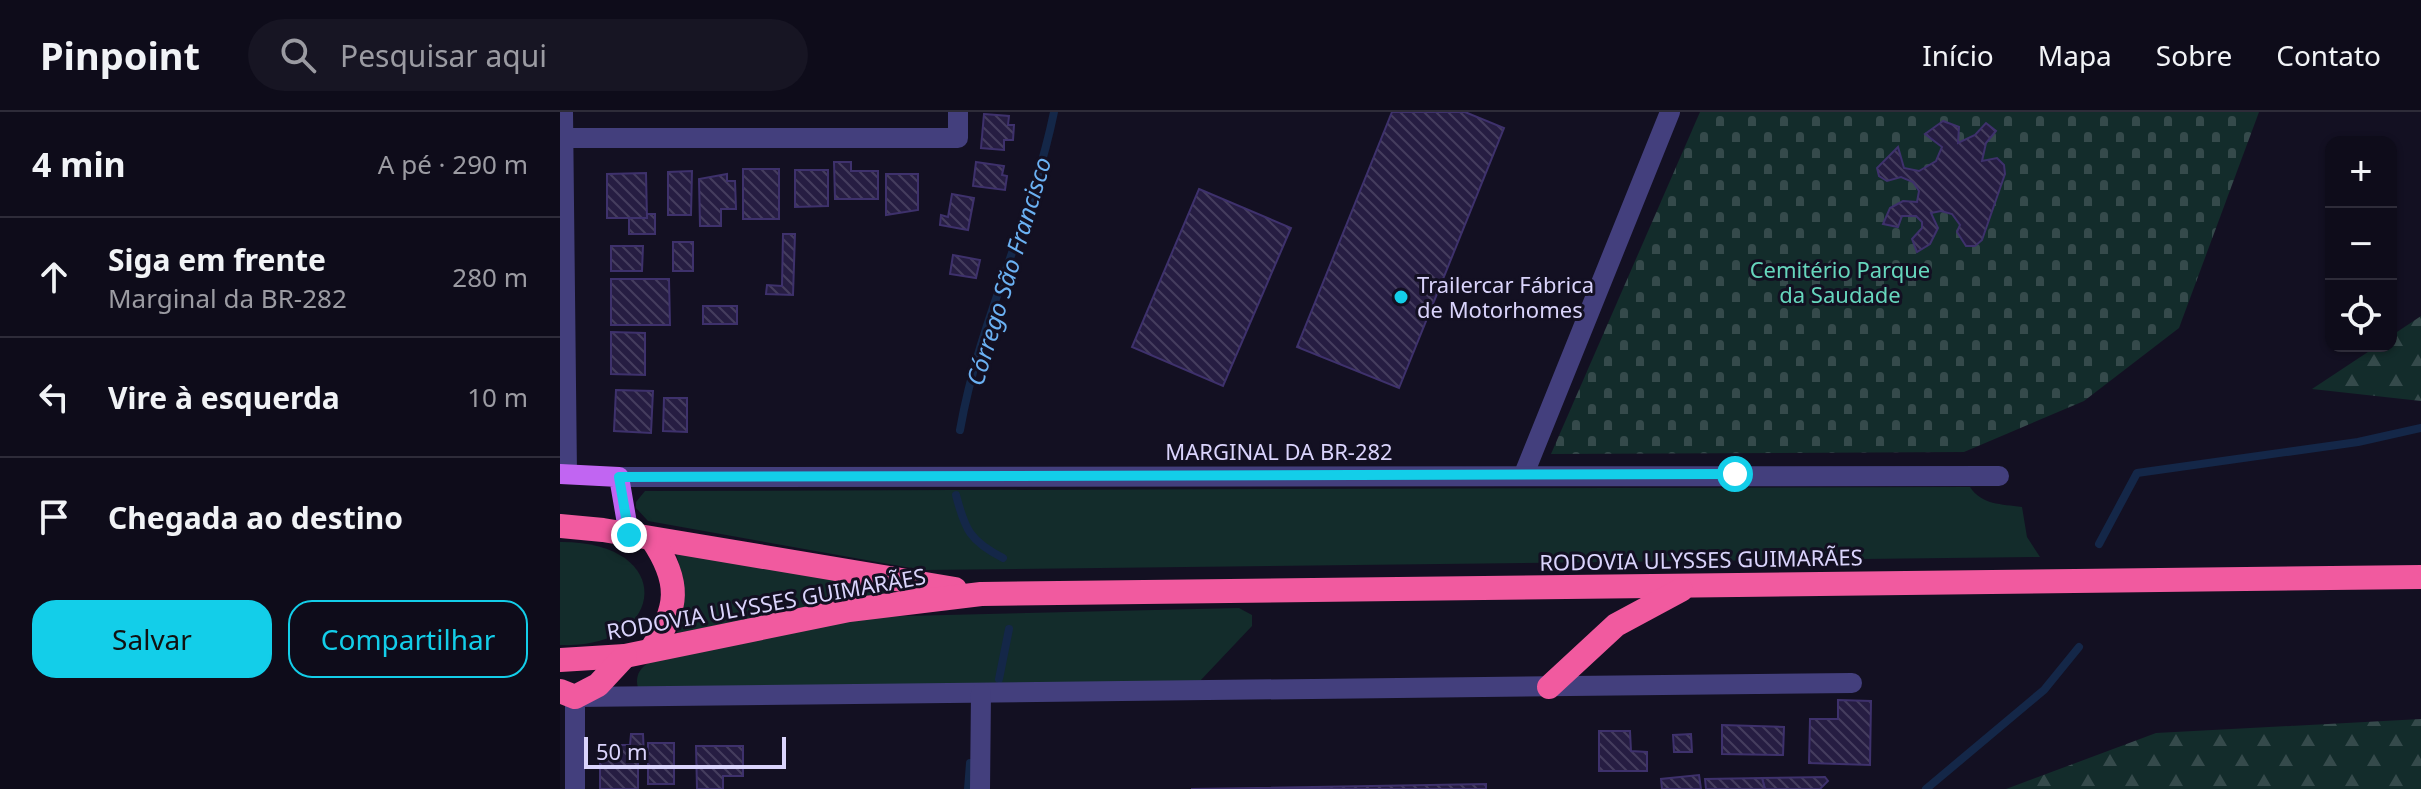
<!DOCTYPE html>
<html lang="pt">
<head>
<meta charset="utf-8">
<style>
	body { margin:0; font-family:"Noto Sans",sans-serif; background:#171523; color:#f1f3f6 }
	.controls { position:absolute; right:24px; top:24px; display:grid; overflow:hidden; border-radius:16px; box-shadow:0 2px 6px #0004 }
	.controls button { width:72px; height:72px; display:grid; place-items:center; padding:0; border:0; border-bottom:2px solid #2e2c39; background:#0e0c1a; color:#f1f3f6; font:40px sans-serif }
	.scale { position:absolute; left:24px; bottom:20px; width:202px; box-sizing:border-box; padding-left:8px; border:4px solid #dad4fc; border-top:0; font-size:22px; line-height:28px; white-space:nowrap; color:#dad4fc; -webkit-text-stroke:6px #131022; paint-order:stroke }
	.stop { position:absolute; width:24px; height:24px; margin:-18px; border:6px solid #13cee9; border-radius:50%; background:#fff }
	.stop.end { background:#13cee9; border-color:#fff; box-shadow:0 2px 8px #0008 }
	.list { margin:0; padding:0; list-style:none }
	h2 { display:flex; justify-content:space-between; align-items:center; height:104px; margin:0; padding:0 32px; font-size:34px }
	h2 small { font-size:26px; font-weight:400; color:#9b9ba2 }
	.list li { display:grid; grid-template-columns:52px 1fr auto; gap:24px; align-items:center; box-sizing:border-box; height:120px; padding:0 32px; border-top:2px solid #2e2c39 }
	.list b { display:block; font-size:30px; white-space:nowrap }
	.list p { margin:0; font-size:26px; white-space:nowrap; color:#9b9ba2 }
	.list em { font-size:26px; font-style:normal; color:#9b9ba2 }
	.actions { display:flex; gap:16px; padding:24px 32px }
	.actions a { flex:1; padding:18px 0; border:2px solid #13cee9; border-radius:24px; text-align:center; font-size:28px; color:#13cee9 }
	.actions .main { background:#13cee9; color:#111 }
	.icon { flex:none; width:44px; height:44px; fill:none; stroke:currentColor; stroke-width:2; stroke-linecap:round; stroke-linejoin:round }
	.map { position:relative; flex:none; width:1861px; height:677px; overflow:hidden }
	header { display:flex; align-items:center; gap:48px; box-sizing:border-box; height:112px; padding:0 40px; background:#0e0c1a; border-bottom:2px solid #2e2c39 }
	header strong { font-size:38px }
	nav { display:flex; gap:44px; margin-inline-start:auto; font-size:28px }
	.search { width:560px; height:72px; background:#171523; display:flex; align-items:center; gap:20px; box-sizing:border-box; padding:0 28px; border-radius:44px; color:#9b9ba2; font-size:30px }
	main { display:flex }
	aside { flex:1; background:#0e0c1a }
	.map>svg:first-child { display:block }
	.green { fill:#132c2b }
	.forest { fill:url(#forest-firs) }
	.cemetery { fill:url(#cemetery-stones) }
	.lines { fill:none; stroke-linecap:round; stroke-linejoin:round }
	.stream { stroke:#142748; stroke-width:8 }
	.building { fill:url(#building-back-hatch); stroke:#3e316c; stroke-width:2 }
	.minor { stroke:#433f7d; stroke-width:20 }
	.major { stroke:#c165f2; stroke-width:20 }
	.highway { stroke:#f15a9f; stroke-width:24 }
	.route { stroke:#13cee9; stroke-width:10 }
	.poi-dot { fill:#13cee9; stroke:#131022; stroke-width:3 }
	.labels { text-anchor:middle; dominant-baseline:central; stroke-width:6; stroke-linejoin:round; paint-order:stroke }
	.park-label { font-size:22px; fill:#66d6bd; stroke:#131022 }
	.poi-label { font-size:22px; fill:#dad4fc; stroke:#131022; text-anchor:start }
	.street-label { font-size:22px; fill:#dad4fc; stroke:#131022 }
	.water-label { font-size:24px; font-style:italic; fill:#6bb1f3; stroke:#131022 }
</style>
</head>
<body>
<header>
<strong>Pinpoint</strong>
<div class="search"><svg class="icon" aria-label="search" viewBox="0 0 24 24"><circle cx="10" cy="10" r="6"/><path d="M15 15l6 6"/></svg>Pesquisar aqui</div>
<nav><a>Início</a><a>Mapa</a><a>Sobre</a><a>Contato</a></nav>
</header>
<main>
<aside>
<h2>4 min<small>A pé · 290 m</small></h2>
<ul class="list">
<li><svg class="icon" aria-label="ahead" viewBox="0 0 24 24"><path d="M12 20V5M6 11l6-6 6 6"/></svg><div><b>Siga em frente</b><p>Marginal da BR-282</p></div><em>280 m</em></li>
<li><svg class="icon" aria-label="left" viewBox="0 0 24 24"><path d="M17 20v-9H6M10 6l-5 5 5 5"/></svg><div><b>Vire à esquerda</b></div><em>10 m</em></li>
<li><svg class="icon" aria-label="arrive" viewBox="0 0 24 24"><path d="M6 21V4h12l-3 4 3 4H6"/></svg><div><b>Chegada ao destino</b></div></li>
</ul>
<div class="actions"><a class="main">Salvar</a><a>Compartilhar</a></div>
</aside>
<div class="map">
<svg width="1861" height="677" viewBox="0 0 1861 677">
	<defs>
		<pattern id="forest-firs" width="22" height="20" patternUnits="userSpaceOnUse" patternTransform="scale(2)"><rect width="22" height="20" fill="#132c2b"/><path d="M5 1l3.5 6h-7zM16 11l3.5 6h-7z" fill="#354a4b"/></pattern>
		<pattern id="cemetery-stones" width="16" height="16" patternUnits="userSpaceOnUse" patternTransform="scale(2)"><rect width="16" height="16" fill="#132c2b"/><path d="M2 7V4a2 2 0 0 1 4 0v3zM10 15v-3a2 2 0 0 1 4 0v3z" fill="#354a4b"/></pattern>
		<pattern id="building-back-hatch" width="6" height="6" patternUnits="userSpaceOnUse" patternTransform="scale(2)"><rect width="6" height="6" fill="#261d42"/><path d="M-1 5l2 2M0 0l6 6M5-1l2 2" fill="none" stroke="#453d5e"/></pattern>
	</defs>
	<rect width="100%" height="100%" fill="#131022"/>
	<g class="green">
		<path d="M1410 375C1422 393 1441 392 1462 395L1467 425 1480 445 362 458 88 409 76 396V390L85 379Z"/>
		<path d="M0 430C119 429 106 538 0 533Z"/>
		<polygon points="115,437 351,476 117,521 124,471"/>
		<path d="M679 496 692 503V514L640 569 78 576C75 565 79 557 88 551L303 505Z"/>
	</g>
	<g class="forest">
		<polygon points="1861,204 1861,289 1752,277 1817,234 1831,234 1831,224"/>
		<polygon points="1861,607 1861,677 1446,677 1596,621"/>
	</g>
	<polygon class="cemetery" points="1140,0 1699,0 1619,216 1524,289 1404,340 991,342"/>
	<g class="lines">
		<g class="stream">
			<path d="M400 318C419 208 472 108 494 0"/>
			<path d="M396 383C405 418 410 429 443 446"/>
			<polyline points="1539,432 1577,361 1798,330 1861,316"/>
			<polyline points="439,567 449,517"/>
			<polyline points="408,677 410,651"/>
			<polyline points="1366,677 1484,578 1519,535"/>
		</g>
	</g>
	<g class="building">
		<polygon points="832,0 905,0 944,16 839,276 737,235"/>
		<polygon points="424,2 449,4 448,13 454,13 453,28 444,28 444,38 421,36"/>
		<polygon points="1383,9 1399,15 1398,31 1415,23 1426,11 1436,19 1426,31 1422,49 1437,46 1444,53 1445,62 1422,128 1415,134 1406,134 1397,120 1400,113 1392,102 1381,99 1371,101 1378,116 1370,132 1357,140 1352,127 1362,116 1362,110 1356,104 1342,104 1338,115 1323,112 1330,96 1343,89 1357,90 1359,79 1353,70 1341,65 1327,69 1319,64 1317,56 1338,35 1344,56 1359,59 1376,49 1382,35 1365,22"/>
		<polygon points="274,50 291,50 291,59 318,59 318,87 275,87"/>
		<polygon points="416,50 444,54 442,63 447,64 445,78 413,74"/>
		<rect x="183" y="57" width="36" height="50"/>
		<polygon points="235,58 268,58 268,94 235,95"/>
		<polygon points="132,59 131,103 108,103 108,60"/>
		<polygon points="86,61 87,106 47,106 47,62"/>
		<polygon points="167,62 167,69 175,69 176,97 161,97 161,114 140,114 139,67"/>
		<polygon points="326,62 358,62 358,98 326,103"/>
		<polygon points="639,77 731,116 663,274 572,235"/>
		<polygon points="392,82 414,86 408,118 380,113 381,103 388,105"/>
		<polygon points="87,102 95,102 95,122 69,122 69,106 87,106"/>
		<polygon points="223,122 235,122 233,183 206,182 207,173 222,174"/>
		<rect x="113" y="130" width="20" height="29"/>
		<polygon points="51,134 83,134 82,159 51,159"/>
		<polygon points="393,143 420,148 416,166 390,162"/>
		<polygon points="51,167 109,167 110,213 51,213"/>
		<rect x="143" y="194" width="34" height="18"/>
		<polygon points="51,220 85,221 85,263 51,262"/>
		<polygon points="56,278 93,279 91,321 54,319"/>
		<polygon points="104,286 127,286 127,320 103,319"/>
		<polygon points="1278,588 1311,589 1310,653 1249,651 1250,607 1278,607"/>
		<polygon points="1162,613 1224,615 1223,643 1162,642"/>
		<polygon points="1039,619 1070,619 1071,639 1087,640 1087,659 1039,659"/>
		<polygon points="71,622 83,622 84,644 78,645 78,677 40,677 40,633 70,633"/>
		<polygon points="1131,622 1132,640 1114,640 1113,623"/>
		<rect x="88" y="631" width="26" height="41"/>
		<polygon points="136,634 183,634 183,664 163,664 163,677 137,677"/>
		<polygon points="1139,663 1141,677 1102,677 1101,667"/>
		<polygon points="1265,665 1268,669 1260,677 1205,677 1202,666"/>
		<polygon points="1202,666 1205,677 1146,677 1145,667"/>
		<polygon points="926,672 926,677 631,677"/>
	</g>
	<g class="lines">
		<g class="minor">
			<polyline points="3,0 7,362"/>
			<polyline points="0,26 398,26 398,0"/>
			<polyline points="964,362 1110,0"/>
			<polyline points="59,365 1439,364"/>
			<polyline points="15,677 15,585 1292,571"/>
			<polyline points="420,677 421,581"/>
		</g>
		<polyline class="major" points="0,362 59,365 69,423"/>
		<g class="highway">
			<polyline points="0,414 43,418 395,477"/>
			<path d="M91 538C119 496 121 470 92 427"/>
			<polyline points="0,548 65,544 289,498 421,482 1861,465"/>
			<polyline points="989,575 1056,513 1121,478"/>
			<polyline points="0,579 15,585 38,573 65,544"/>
		</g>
	</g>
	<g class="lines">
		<polyline class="route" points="69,423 59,365 1175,362"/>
	</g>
	<circle class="poi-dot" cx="841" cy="185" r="8"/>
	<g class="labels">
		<g class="park-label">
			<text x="1280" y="157">Cemitério Parque<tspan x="1280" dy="25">da Saudade</tspan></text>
		</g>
		<g class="poi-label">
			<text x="857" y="172">Trailercar Fábrica<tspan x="857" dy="25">de Motorhomes</tspan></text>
		</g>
		<g class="street-label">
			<text x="719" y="339">MARGINAL DA BR-282</text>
			<text transform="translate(1141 447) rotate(-1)">RODOVIA ULYSSES GUIMARÃES</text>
			<text transform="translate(206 491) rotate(-10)">RODOVIA ULYSSES GUIMARÃES</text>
		</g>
		<g class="water-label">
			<text transform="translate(448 159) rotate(-73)">Córrego São Francisco</text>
		</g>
	</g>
</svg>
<div class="controls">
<button>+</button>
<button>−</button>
<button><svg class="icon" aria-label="locate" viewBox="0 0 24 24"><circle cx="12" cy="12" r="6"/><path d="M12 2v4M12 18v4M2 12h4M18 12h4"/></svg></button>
</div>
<div class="scale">50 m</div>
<div class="stop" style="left:1175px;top:362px"></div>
<div class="stop end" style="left:69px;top:423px"></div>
</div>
</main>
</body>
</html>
